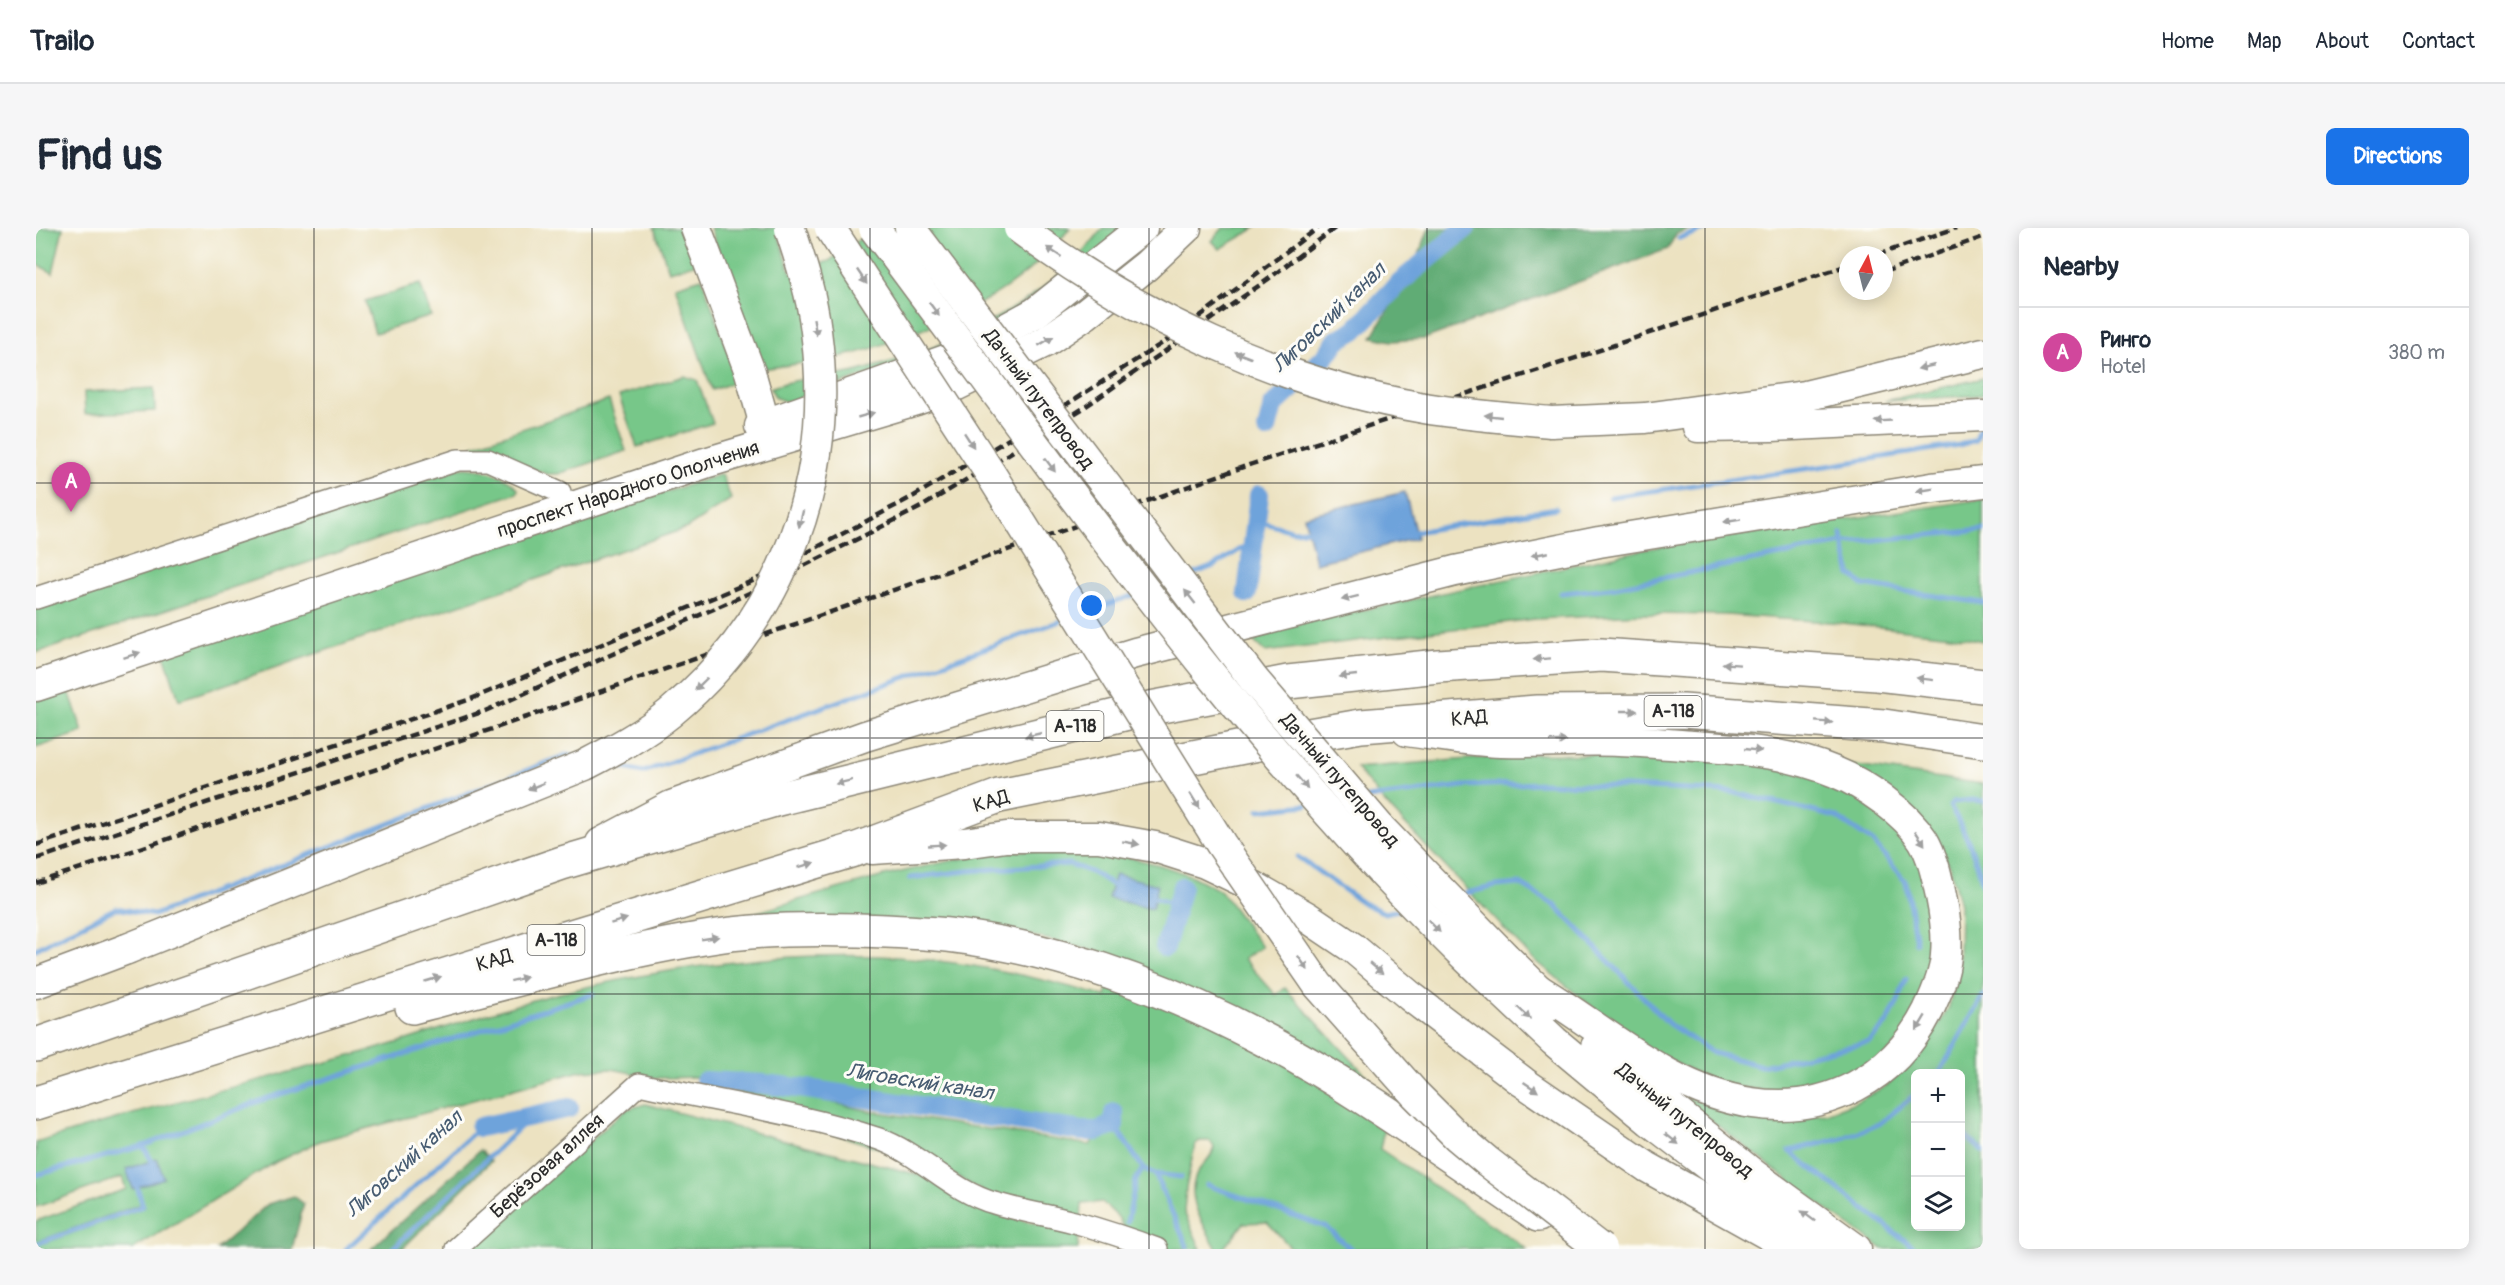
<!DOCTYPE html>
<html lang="en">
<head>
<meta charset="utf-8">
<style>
	body { margin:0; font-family:Pangolin,sans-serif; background:#f6f6f7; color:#1f2937 }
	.controls { position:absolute; right:18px; bottom:18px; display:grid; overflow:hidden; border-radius:9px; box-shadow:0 3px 15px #0003 }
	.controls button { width:54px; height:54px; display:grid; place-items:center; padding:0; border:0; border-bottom:2px solid #e0e1e3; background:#fff; color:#1f2937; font:30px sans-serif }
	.compass { position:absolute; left:1803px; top:18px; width:54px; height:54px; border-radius:50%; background:#fff; box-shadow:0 3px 15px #0003; rotate:7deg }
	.you { position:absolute; left:1056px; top:378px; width:21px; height:21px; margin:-15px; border:4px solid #fff; border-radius:50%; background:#1a73e8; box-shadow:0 0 0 9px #1a73e833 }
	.badge { display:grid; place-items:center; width:39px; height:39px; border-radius:50%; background:#1a73e8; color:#fff; font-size:20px; font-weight:700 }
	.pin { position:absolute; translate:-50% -50px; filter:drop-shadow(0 2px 3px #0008) }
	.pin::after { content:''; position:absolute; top:32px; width:21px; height:18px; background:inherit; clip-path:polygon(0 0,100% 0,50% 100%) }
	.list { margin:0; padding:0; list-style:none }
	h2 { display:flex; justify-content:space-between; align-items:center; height:78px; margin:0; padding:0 24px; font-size:26px }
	h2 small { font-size:20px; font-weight:400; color:#747a83 }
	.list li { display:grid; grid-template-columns:39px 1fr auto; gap:18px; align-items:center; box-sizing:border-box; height:90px; padding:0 24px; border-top:2px solid #e0e1e3 }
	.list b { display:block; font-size:22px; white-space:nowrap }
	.list p { margin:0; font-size:20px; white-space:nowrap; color:#747a83 }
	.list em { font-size:20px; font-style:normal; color:#747a83 }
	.icon { flex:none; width:33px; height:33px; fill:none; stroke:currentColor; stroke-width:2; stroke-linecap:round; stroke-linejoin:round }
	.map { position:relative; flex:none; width:1947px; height:1021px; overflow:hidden; border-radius:9px }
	header { display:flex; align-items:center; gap:36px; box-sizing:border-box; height:84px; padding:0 30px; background:#fff; border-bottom:2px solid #e0e1e3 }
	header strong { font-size:28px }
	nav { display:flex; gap:33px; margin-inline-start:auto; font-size:21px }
	.intro { display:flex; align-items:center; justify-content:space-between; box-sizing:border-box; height:144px; padding:0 36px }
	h1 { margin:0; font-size:42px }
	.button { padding:15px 27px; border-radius:9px; background:#1a73e8; color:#fff; font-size:21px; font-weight:700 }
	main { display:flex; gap:36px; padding:0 36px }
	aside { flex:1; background:#fff; border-radius:9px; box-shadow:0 3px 15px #0003 }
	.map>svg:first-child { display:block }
	.green { fill:#77c789; stroke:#51795a; stroke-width:1.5; fill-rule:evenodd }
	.forest { fill:#61ac75; stroke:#466c50; stroke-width:1.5 }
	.water { fill:#6ea3db; stroke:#4c6783; stroke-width:1.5 }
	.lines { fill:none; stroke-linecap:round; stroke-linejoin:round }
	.stream { stroke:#6ea3db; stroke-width:5 }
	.canal { stroke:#6ea3db; stroke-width:20 }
	.street-casing { stroke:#8c8676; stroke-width:24 }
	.secondary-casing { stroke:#8c8676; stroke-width:33 }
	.highway-casing { stroke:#8c8676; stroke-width:36 }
	.street { stroke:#fff; stroke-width:21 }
	.secondary { stroke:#fff; stroke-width:30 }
	.highway { stroke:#fff; stroke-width:33 }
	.rail { stroke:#2b2b2b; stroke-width:4.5; stroke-dasharray:9 4.5; stroke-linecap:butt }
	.secondary-bridge-casing { stroke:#8c8676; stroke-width:33; stroke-linecap:butt }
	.secondary-bridge { stroke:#fff; stroke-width:30 }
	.oneway { fill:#a0a0a0 }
	.grid { fill:none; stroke:#2b2b2b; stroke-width:1.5; stroke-opacity:0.55 }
	.labels { text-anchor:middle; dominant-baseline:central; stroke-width:6; stroke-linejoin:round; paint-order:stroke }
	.shield { fill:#fdfcf7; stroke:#6a6a68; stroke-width:1.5 }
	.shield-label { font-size:18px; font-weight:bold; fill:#2b2b2b }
	.street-label { font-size:20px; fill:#2b2b2b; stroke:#fdfcf7 }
	.water-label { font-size:21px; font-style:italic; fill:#465b71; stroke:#fdfcf7 }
</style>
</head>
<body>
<header>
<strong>Trailo</strong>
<nav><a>Home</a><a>Map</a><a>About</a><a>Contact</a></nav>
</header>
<div class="intro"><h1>Find us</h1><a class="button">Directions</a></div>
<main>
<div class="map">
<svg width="1947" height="1021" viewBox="0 0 1947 1021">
	<rect width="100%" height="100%" fill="#fdfcf7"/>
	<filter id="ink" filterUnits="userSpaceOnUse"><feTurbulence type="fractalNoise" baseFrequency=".0167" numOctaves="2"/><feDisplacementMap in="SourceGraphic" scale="12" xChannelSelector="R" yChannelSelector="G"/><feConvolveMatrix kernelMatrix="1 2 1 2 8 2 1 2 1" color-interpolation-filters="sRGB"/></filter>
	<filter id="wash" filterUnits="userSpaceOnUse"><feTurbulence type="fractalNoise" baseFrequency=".008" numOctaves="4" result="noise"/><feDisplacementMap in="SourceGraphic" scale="24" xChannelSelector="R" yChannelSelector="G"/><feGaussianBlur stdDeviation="1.35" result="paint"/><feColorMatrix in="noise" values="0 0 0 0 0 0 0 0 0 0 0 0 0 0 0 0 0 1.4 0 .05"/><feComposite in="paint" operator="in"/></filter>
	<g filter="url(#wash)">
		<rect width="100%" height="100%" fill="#ece2c1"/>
		<g class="green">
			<polygon points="2,0 27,0 17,45 0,36 0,1"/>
			<polygon points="618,0 646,0 659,36 633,43"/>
			<path d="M674 0H740L755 45 793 33 839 0H1034C988 58 932 86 863 110 848 116 832 123 816 126 786 133 755 137 725 141Z"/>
			<path d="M1067 0H1089L1056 30 931 113 751 174 740 170 734 160C762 148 793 151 823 143 915 119 1008 78 1067 0Z"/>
			<polygon points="1187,0 1220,0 1184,21 1176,13"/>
			<polygon points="666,50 702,153 676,162 639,58"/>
			<polygon points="384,56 395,88 339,105 329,73"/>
			<polygon points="648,148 661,152 677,195 601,219 583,168"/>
			<polygon points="1947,150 1947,167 1849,173"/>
			<polygon points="118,160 119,183 49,186 48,164"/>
			<polygon points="573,172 590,223 522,246 511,246 435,218"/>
			<path d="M423 240C442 240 469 244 482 261L481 265 0 425V380Z"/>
			<polygon points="686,246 695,271 651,300 143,472 128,426"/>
			<polygon points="1947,271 1947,413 1915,407 1807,395 1690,387 1607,386 1499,391 1229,424 1211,407 1616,320"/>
			<polygon points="31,457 47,504 0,520 0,467"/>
			<polygon points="1496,526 1635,528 1735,536 1794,555 1836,578 1866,606 1888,641 1899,679 1893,754 1870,806 1842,835 1758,867 1683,856 1604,818 1494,728 1349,575 1320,540"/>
			<path d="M1806 536 1947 556V1021H1847L1794 984 1641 866 1687 882 1743 892 1790 885 1822 873 1852 857 1894 812 1913 779 1923 736 1924 677 1914 639 1892 601ZM1880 846H1924V998H1880Z"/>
			<path d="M1027 622 1095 630 1124 637 1156 648 1185 663 1226 719 1208 731 1240 767 1249 760 1354 873 1344 921 1491 1021H1256L1231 994 1208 995 1187 1021H1181C1169 999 1146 968 1163 942 1169 933 1176 930 1178 919L1174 913H1164L1159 916 1150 960 1148 984 1165 1021H1130L1088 1001 1082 989 1066 974 1046 976 1045 992 958 970 906 940 676 867 709 865 767 868 834 883 1054 917 1064 902 722 848 620 850 576 841 545 843 284 913 240 934 97 1021H0V1018L109 979 104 966H102L105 976 0 1014V993L90 961 86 949 0 979V915C112 879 227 852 340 821 401 804 459 781 520 766 624 741 735 724 842 728 920 731 996 747 1070 769L1080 728 953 697 705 689C794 663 884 634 977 623 993 622 1011 623 1027 622Z"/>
			<polygon points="609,876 887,948 927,973 953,985 1043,1005 1042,1021 434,1021 589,882"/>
		</g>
		<g class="forest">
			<polygon points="1393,0 1655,0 1640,6 1632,21 1388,111 1356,113 1336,109 1381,32"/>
			<polygon points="444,922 455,933 366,1021 335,1021"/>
			<polygon points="258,968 268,976 256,1021 181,1021 232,976"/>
		</g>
		<g class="water">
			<polygon points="1369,264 1381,310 1279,335 1268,288"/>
			<polygon points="1079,646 1122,657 1116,681 1072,670"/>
			<polygon points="121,931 128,950 97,961 90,941"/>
		</g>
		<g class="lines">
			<g class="stream">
				<polyline points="1643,10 1674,0"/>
				<polyline points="1574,269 1797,237 1923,217 1940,212 1945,197"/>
				<polyline points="1219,292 1257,303 1271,302"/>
				<polyline points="1947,302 1807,315 1815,347 1827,357 1947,375"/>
				<polyline points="1379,304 1520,280"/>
				<polyline points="1152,348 1178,338 1216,314"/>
				<polyline points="1525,365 1574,360 1807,315 1806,306"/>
				<polyline points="1050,384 1101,366"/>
				<polyline points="575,537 607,544 1033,390"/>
				<polyline points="1331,570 1427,558 1507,555 1695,564 1800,589 1837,614 1870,654 1880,715"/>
				<path d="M1947 573 1936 572 1917 574 1914 578C1930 604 1940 628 1947 657"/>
				<polyline points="1223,582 1271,577"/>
				<polyline points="1262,629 1327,675 1349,685 1366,681"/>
				<polyline points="874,650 931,643 1033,636 1060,646 1076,657"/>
				<polyline points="1422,667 1460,658 1484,656 1519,677 1633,796 1677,825 1726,838 1833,814 1852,794 1862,773 1870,751"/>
				<polyline points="1119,670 1141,678"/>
				<polyline points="0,721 80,680 118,687 530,527 540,529"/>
				<polyline points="1903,846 1947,768"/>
				<polyline points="1880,866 1843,896 1807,910 1753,923 1880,1021"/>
				<polyline points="1078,897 1107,940 1119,946 1145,949"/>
				<polyline points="1924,904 1947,923"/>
				<polyline points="107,918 116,933"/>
				<polyline points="1119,946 1151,1018"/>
				<polyline points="0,947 107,918 229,871 557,766"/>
				<polyline points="1171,957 1290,999 1315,1021"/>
				<polyline points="1091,994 1100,952 1107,940"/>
				<polyline points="0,1016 107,978 101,959"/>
				<polyline points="310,1021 444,899"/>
				<polyline points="356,1021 496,888"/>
			</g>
			<g class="canal">
				<polyline points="1231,201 1237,178 1290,128 1301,112 1319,102 1364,54 1430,0"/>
				<polyline points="1211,365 1223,267"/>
				<polyline points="1129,719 1146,659"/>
				<polyline points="669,853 728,856 771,861 1046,903 1061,903 1078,897 1078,885"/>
				<polyline points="444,899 533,880"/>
			</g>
		</g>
	</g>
	<g filter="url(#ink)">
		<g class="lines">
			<defs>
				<g id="street">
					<polyline points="0,370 422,232 452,232 524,264"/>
					<path d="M420 1021 603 856C682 874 765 885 843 911 885 926 915 963 958 975 984 983 1012 987 1038 994 1066 1002 1094 1011 1121 1021"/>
				</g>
				<g id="secondary">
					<polyline points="660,0 714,144 734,215"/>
					<polyline points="1515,194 1609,190 1769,168 1947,125"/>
					<polyline points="724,198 916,130 999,85 1106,0"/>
					<polyline points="1662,199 1736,198 1947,188"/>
					<polyline points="0,458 669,235 880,172 919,158 1009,114 1050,86 1110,38 1150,0"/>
					<path d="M1371 503C1402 507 1434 513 1465 514 1504 515 1544 511 1583 513 1613 514 1643 517 1672 519 1716 522 1759 527 1799 544 1829 556 1870 585 1887 612 1897 629 1901 650 1905 668 1909 688 1912 707 1910 727 1909 746 1900 766 1892 783 1858 850 1791 886 1716 875 1634 863 1572 804 1503 762"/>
					<polyline points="565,615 635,578 829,508 1099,425 1419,343 1563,314 1896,260 1947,254"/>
					<polyline points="836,621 928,615 970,609 1063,609 1119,619 1169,635 1219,659 1271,689 1317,720 1374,768 1487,854 1611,939 1758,1021"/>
					<polyline points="1469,729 1517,776"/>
					<polyline points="1445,744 1518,813 1614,893 1781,1021"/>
					<polyline points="0,755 91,721"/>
					<polyline points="1560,819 1718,947 1820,1021"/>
				</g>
				<g id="highway">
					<path d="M376 779C481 752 587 721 695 706 736 701 780 701 822 702 852 703 882 704 912 707 1021 720 1130 760 1227 811 1324 861 1412 928 1502 987"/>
					<polyline points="0,817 526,635 742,571 1104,482 1252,454 1402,438 1565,427 1841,446 1947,458"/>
					<polyline points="0,875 493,721 821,621 963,568 1232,514 1325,498 1501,484 1647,483 1848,498 1947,513"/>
				</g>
			</defs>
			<use href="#street" class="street-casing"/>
			<use href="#secondary" class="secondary-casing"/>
			<use href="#highway" class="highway-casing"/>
			<use href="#street" class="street"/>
			<use href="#secondary" class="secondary"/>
			<use href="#highway" class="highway"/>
			<g class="rail">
				<polyline points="1841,27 1920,0"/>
				<polyline points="1848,44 1947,9"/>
				<polyline points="0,617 435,471 719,352 878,268 1036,173 1136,109 1282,0"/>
				<polyline points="0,631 449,483 720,362 887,278 1046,181 1231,52 1299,0"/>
				<polyline points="0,655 309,552 829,372 1216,236 1555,125 1812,37"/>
			</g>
			<defs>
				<g id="secondary-bridge">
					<polyline points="794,0 954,245 1185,616 1282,757 1379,866 1421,908 1452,934 1565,1021"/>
					<path d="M838 0C1030 256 1213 523 1445 744"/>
					<polyline points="874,0 1218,452 1345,601 1469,729"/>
					<path d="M983 0C1102 89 1242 155 1388 180 1430 187 1473 190 1515 194"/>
					<path d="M91 721 549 537C578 522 608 506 634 485 748 390 800 249 780 103 776 68 765 34 754 1"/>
				</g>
			</defs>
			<use href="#secondary-bridge" class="secondary-bridge-casing"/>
			<use href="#secondary-bridge" class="secondary-bridge"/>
		</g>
		<defs><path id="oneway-solid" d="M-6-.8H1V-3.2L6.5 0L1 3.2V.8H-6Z" transform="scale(1.5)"/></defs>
		<g class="oneway">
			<use href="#oneway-solid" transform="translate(1018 24) rotate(-147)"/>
			<use href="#oneway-solid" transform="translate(826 49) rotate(56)"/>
			<use href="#oneway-solid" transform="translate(898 81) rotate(54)"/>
			<use href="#oneway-solid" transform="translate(779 99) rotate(80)"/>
			<use href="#oneway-solid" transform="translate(1010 113) rotate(-31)"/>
			<use href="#oneway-solid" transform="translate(1207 127) rotate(-159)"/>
			<use href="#oneway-solid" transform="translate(1890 139) rotate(167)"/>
			<use href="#oneway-solid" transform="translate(830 187) rotate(-16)"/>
			<use href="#oneway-solid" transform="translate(1457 188) rotate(-174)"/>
			<use href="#oneway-solid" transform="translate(1847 193) rotate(177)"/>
			<use href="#oneway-solid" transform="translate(933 212) rotate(57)"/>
			<use href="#oneway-solid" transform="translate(1014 237) rotate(53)"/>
			<use href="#oneway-solid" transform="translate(1889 262) rotate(171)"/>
			<use href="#oneway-solid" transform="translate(765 291) rotate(104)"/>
			<use href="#oneway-solid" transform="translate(1696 293) rotate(171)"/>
			<use href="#oneway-solid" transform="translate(1504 326) rotate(169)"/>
			<use href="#oneway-solid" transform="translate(1154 369) rotate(-128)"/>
			<use href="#oneway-solid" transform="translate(1314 370) rotate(166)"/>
			<use href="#oneway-solid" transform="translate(96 427) rotate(-18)"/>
			<use href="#oneway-solid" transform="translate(1506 431) rotate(176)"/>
			<use href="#oneway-solid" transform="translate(1695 436) rotate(-176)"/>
			<use href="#oneway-solid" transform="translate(1312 448) rotate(174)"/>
			<use href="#oneway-solid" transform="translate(1889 451) rotate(-173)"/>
			<use href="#oneway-solid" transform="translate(665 456) rotate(136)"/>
			<use href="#oneway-solid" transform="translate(1593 483)"/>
			<use href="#oneway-solid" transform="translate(1788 494) rotate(4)"/>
			<use href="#oneway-solid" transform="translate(997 507) rotate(167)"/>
			<use href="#oneway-solid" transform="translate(1522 513) rotate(-1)"/>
			<use href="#oneway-solid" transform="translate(1717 522) rotate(6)"/>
			<use href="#oneway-solid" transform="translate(808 554) rotate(166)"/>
			<use href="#oneway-solid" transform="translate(1266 554) rotate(49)"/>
			<use href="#oneway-solid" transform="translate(500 558) rotate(158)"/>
			<use href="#oneway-solid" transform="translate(1159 573) rotate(58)"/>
			<use href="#oneway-solid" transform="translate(1884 610) rotate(56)"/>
			<use href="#oneway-solid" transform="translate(1095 615) rotate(10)"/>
			<use href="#oneway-solid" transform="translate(901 617) rotate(-3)"/>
			<use href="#oneway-solid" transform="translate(770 637) rotate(-17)"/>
			<use href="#oneway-solid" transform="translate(583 693) rotate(-17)"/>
			<use href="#oneway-solid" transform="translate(1398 698) rotate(46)"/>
			<use href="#oneway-solid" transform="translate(674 710) rotate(-9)"/>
			<use href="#oneway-solid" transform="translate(1267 735) rotate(55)"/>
			<use href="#oneway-solid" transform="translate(1340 740) rotate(40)"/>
			<use href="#oneway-solid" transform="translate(397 751) rotate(-17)"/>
			<use href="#oneway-solid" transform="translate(483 751) rotate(-14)"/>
			<use href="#oneway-solid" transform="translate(1488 785) rotate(43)"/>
			<use href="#oneway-solid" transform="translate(1885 795) rotate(121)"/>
			<use href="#oneway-solid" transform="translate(1495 859) rotate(34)"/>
			<use href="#oneway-solid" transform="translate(1636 911) rotate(38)"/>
			<use href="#oneway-solid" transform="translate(1772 988) rotate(-143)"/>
		</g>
	</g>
	<path class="grid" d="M278 0V1021M556 0V1021M834 0V1021M1113 0V1021M1391 0V1021M1669 0V1021M0 255H1947M0 510H1947M0 766H1947"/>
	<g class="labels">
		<g class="shield">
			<rect x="1608.5" y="468" width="57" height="30" rx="4.5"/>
			<rect x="1010.5" y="483" width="57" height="30" rx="4.5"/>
			<rect x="491.5" y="697" width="57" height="30" rx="4.5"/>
		</g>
		<g class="shield-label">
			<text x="1637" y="483">А-118</text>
			<text x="1039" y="498">А-118</text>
			<text x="520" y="712">А-118</text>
		</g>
		<g class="street-label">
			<text transform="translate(1003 171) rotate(53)">Дачный путепровод</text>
			<text transform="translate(592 261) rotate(-18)">проспект Народного Ополчения</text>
			<text transform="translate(1433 490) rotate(-5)">КАД</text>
			<text transform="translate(1304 552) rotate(49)">Дачный путепровод</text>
			<text transform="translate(955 573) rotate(-17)">КАД</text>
			<text transform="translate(458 732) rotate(-17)">КАД</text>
			<text transform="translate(1649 892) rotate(39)">Дачный путепровод</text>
			<text transform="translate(511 938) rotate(-42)">Берёзовая аллея</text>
		</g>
		<g class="water-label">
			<text transform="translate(1293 90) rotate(-44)">Лиговский канал</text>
			<text transform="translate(884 854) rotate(9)">Лиговский канал</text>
			<text transform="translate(368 936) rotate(-42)">Лиговский канал</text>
		</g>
	</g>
</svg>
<div class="controls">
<button>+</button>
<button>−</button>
<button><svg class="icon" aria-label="layers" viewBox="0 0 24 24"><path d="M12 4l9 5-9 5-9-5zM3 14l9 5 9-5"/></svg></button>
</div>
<svg class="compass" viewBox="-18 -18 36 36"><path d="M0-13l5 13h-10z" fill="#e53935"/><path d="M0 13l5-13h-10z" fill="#747a83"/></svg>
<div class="you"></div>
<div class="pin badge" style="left:35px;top:284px;background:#d1479c">A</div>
</div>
<aside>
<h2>Nearby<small></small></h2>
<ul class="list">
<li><span class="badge" style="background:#d1479c">A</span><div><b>Ринго</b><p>Hotel</p></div><em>380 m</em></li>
</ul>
</aside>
</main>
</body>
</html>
